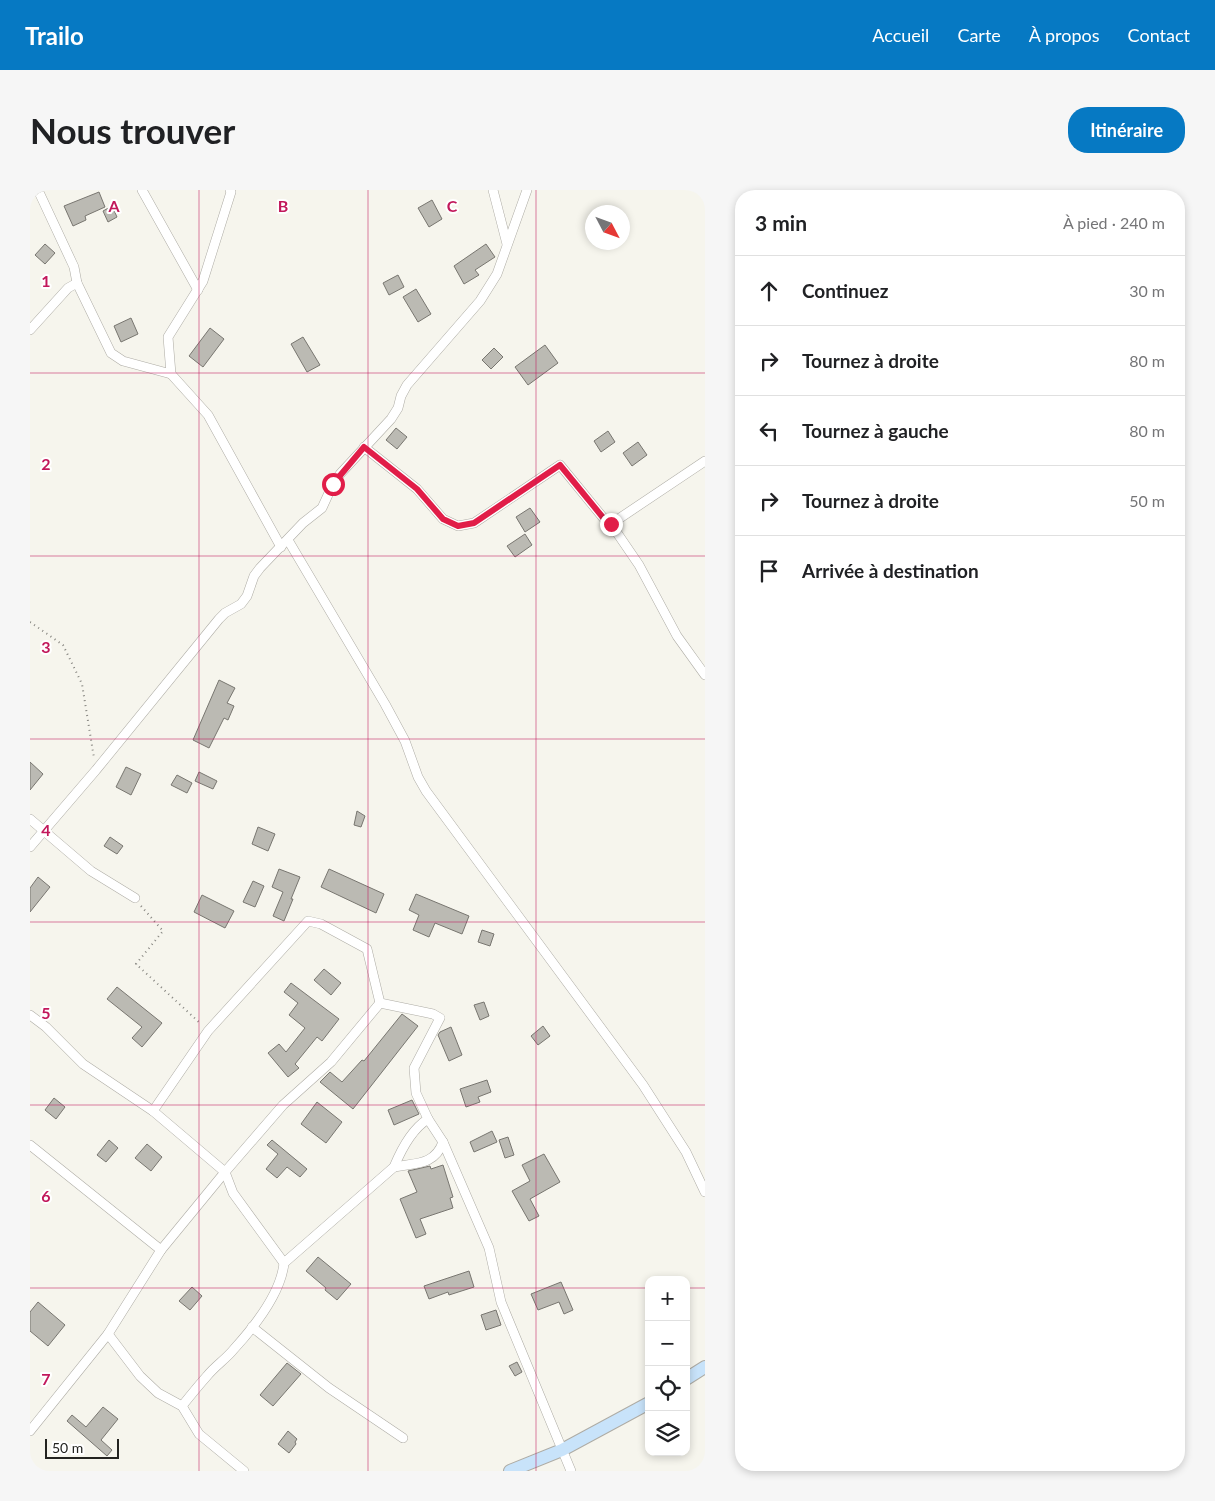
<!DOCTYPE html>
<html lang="fr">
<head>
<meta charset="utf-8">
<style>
	body { margin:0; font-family:Lato,sans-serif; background:#f6f6f6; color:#202124 }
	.controls { position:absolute; right:15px; bottom:15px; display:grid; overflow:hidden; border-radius:10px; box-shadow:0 2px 8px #0003 }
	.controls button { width:45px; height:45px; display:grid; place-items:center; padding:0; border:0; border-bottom:1px solid #e0e0e0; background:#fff; color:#202124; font:25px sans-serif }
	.compass { position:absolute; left:555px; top:15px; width:45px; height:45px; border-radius:50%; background:#fff; box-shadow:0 2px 8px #0003; rotate:131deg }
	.scale { position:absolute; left:15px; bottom:12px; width:74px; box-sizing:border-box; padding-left:5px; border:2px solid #232320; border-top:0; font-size:14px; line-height:18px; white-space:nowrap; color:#232320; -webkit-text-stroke:4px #fff; paint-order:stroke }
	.stop { position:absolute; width:15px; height:15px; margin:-11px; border:4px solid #e11d48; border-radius:50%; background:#fff }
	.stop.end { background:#e11d48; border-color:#fff; box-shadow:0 1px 5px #0008 }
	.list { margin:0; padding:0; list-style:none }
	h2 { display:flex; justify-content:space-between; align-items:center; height:65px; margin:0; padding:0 20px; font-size:21px }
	h2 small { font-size:16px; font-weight:400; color:#757577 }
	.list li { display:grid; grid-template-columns:32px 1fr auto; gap:15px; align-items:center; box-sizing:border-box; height:70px; padding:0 20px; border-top:1px solid #e0e0e0 }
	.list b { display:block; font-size:19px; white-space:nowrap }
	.list em { font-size:16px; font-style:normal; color:#757577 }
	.icon { flex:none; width:28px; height:28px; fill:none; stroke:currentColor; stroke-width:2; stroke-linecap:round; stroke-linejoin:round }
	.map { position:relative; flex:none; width:675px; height:1281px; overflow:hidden; border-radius:20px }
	header { display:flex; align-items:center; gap:30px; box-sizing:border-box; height:70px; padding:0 25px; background:#0679c3; color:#fff }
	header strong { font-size:24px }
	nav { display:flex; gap:28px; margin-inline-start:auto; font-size:18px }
	.intro { display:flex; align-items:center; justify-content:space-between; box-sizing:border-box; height:120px; padding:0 30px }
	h1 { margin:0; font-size:35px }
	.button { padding:12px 22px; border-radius:20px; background:#0679c3; color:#fff; font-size:18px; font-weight:700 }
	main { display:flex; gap:30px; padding:0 30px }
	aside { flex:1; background:#fff; border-radius:20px; box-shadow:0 2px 8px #0003 }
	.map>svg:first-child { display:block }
	.building { fill:#bbbab3; stroke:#787670 }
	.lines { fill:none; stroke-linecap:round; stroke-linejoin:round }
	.street-casing { stroke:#aeaca5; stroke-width:10 }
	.secondary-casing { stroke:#aeaca5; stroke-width:14 }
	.path { stroke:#85847f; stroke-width:2; stroke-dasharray:1 4; stroke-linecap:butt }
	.street { stroke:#fff; stroke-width:9 }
	.secondary { stroke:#c8e3fa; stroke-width:12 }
	.route { stroke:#e11d48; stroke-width:6 }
	.grid { fill:none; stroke:#c2185b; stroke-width:1; stroke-opacity:0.55 }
	.grid-label { font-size:16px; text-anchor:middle; font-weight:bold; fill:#c2185b; stroke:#fff; stroke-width:4; stroke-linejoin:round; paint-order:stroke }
</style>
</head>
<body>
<header>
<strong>Trailo</strong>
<nav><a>Accueil</a><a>Carte</a><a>À propos</a><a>Contact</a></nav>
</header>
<div class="intro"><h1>Nous trouver</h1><a class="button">Itinéraire</a></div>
<main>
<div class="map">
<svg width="675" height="1281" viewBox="0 0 675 1281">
	<rect width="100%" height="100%" fill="#f6f5ed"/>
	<g class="building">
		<polygon points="69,2 75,17 55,26 56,30 43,36 34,16"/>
		<polygon points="402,10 412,29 399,37 388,18"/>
		<polygon points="82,16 87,27 78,32 73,21"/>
		<polygon points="15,54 25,63 15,74 5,65"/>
		<polygon points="456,54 465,67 445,80 449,85 434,94 424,76"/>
		<polygon points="368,85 374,97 359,105 353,93"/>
		<polygon points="386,99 401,124 388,132 373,107"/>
		<polygon points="101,128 108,144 91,152 84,136"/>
		<polygon points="180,138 194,149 173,177 159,166"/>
		<polygon points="273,147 290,175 277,182 261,154"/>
		<polygon points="515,155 528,173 498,195 485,177"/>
		<polygon points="464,158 473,167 461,179 452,170"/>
		<polygon points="366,238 377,247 367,259 356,250"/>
		<polygon points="578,241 585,252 571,262 564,251"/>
		<polygon points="608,252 617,265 602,276 593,263"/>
		<polygon points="500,318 510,332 495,342 486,327"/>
		<polygon points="495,344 502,355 485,367 477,356"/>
		<polygon points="189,490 205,498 197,513 204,516 198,530 194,528 179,558 163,550"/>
		<polygon points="0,572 13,584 0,600"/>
		<polygon points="96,577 111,584 101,605 86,597"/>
		<polygon points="169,582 187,591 183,599 165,591"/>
		<polygon points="147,585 162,593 157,603 141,595"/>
		<polygon points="327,621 335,626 331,637 324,635"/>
		<polygon points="228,637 245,644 238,661 222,654"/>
		<polygon points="80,647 93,656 87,664 74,656"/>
		<polygon points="249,679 270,687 261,709 263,709 254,731 243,726 253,702 242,697"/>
		<polygon points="299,679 354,704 346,723 291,697"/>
		<polygon points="8,687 20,697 0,722 0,698"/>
		<polygon points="223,691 234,696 225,717 213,712"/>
		<polygon points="386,704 439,726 432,744 405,733 399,747 383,740 389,725 379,720"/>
		<polygon points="172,705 204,721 195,738 164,722"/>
		<polygon points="452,740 464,744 460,756 448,752"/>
		<polygon points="294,779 311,793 301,805 284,790"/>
		<polygon points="261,793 309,829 292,851 287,847 265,874 269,878 258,887 238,863 249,854 256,862 275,838 259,825 268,813 254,802"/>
		<polygon points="87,797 132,833 112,857 102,848 112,837 77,809"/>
		<polygon points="454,812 459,826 450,830 444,815"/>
		<polygon points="372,824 388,836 323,919 290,892 300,882 312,892 332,870 334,871"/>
		<polygon points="513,836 520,846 508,855 501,846"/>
		<polygon points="421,837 432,865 419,871 408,845 410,842"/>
		<polygon points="457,890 461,902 448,907 450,912 436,917 430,899"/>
		<polygon points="24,908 35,917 26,929 15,920"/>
		<polygon points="382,910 389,924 364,935 358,920"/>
		<polygon points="287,912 312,932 296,953 271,934"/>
		<polygon points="462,941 467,952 444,962 440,952"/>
		<polygon points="478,947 484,965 475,968 469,950"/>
		<polygon points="79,950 88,958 76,972 67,965"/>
		<polygon points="242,950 277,979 270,987 257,977 247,988 236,979 248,964 237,955"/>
		<polygon points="117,954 132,967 121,981 105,968"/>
		<polygon points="514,964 530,992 500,1009 509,1026 499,1031 482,1001 500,991 492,975"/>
		<polygon points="413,975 423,1007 420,1008 423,1018 390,1029 396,1044 386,1048 370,1009 387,1002 378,981 400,976 401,979"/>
		<polygon points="288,1067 321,1094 307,1110 295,1100 296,1098 276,1081"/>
		<polygon points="439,1081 444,1097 419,1105 418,1102 399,1109 394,1096"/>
		<polygon points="531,1092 543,1120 534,1124 529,1112 508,1120 501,1104"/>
		<polygon points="162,1097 172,1106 160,1120 149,1111"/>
		<polygon points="8,1112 35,1135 18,1156 0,1141 0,1122"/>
		<polygon points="466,1120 471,1135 456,1140 451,1125"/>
		<polygon points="487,1172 492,1182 485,1186 479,1176"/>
		<polygon points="257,1173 271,1184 243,1216 230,1205"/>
		<polygon points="73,1217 88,1229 71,1250 82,1260 77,1266 37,1231 42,1225 56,1237"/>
		<polygon points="258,1241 267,1249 265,1252 266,1254 259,1263 248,1254"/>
	</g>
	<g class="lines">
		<defs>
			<g id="street">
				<polyline points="8,0 44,77 47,93 81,163 93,171 141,184 178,225 251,357"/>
				<polyline points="112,0 168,100"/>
				<polyline points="463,0 477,54"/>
				<polyline points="0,140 38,98 47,93"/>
				<polyline points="141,184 138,147 173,91 201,2 200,0"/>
				<polyline points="334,257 387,299 413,329 428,336 444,333 530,275 575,330 581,334 609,375 647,446 675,485"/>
				<polyline points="581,334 675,271"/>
				<polyline points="258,350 355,514 375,551 388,587 396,601 613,895 656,962 675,1002"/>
				<polyline points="0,629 61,681 105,708"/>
				<polyline points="0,657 66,580 189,429 195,423 211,414 217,406 224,386 230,378 273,333 292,318 303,294 310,284 361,229 368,218 371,206 377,195 450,111 467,84 497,0"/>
				<path d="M350 813 403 824 410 828 384 878 386 903 398 929 413 952C405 975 386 973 364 977"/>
				<polyline points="0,825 16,837 53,874 123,921 195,982 203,1003 254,1073"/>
				<polyline points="123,921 178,841 278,731 291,734 337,759 350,813"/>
				<polyline points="413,952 459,1058 471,1112 541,1281"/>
				<polyline points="0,955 131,1060"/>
				<polyline points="222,1137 299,1198 373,1248"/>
				<polyline points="78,1144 110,1186 128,1203 152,1216 169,1244 214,1281"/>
				<path d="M152 1216C160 1206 168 1196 177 1186 185 1176 196 1169 204 1159 224 1137 251 1103 254 1073L364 977C371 960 382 939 398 929"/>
				<polyline points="0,1241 78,1144 131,1060 195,982 253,915 301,872 350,813"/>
			</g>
			<g id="secondary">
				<polyline points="656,1189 675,1177"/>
				<polyline points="480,1281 532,1260 619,1213"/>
			</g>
		</defs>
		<use href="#street" class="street-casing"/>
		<use href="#secondary" class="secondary-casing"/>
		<g class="path">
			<polyline points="0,432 33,455 52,494 64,568"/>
			<polyline points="111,716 133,741 106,774 171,834"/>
		</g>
		<use href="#street" class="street"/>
		<use href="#secondary" class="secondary"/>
	</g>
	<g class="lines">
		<polyline class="route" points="303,294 334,257 387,299 413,329 428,336 444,333 530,275 575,330 581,334"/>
	</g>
	<path class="grid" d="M169 0V1281M338 0V1281M506 0V1281M0 183H675M0 366H675M0 549H675M0 732H675M0 915H675M0 1098H619M656 1098H675"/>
	<g class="grid-label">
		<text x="84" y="22">A</text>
		<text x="253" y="22">B</text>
		<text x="422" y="22">C</text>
		<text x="16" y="97">1</text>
		<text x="16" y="280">2</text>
		<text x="16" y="463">3</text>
		<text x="16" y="646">4</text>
		<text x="16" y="829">5</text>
		<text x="16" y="1012">6</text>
		<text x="16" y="1195">7</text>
	</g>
</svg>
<div class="controls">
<button>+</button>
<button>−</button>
<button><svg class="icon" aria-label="locate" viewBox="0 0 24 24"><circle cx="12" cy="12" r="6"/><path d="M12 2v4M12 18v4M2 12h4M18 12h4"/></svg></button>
<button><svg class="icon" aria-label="layers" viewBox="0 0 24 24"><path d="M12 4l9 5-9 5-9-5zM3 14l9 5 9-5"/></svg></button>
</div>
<svg class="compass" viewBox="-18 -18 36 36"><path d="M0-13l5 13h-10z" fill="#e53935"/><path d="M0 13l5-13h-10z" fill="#757577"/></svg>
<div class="scale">50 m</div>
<div class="stop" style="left:303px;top:294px"></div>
<div class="stop end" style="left:581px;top:334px"></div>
</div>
<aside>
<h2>3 min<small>À pied · 240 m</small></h2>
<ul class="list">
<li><svg class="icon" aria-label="ahead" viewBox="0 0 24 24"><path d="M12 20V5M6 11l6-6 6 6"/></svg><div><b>Continuez</b></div><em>30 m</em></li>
<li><svg class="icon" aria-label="right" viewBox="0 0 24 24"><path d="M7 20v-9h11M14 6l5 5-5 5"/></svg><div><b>Tournez à droite</b></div><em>80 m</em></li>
<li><svg class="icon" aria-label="left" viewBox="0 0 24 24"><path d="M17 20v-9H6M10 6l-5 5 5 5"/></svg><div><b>Tournez à gauche</b></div><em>80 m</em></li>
<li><svg class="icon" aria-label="right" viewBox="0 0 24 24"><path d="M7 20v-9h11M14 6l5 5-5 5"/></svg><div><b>Tournez à droite</b></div><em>50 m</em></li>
<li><svg class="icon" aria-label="arrive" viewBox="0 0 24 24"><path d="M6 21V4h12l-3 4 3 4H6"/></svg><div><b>Arrivée à destination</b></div></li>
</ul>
</aside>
</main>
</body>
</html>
